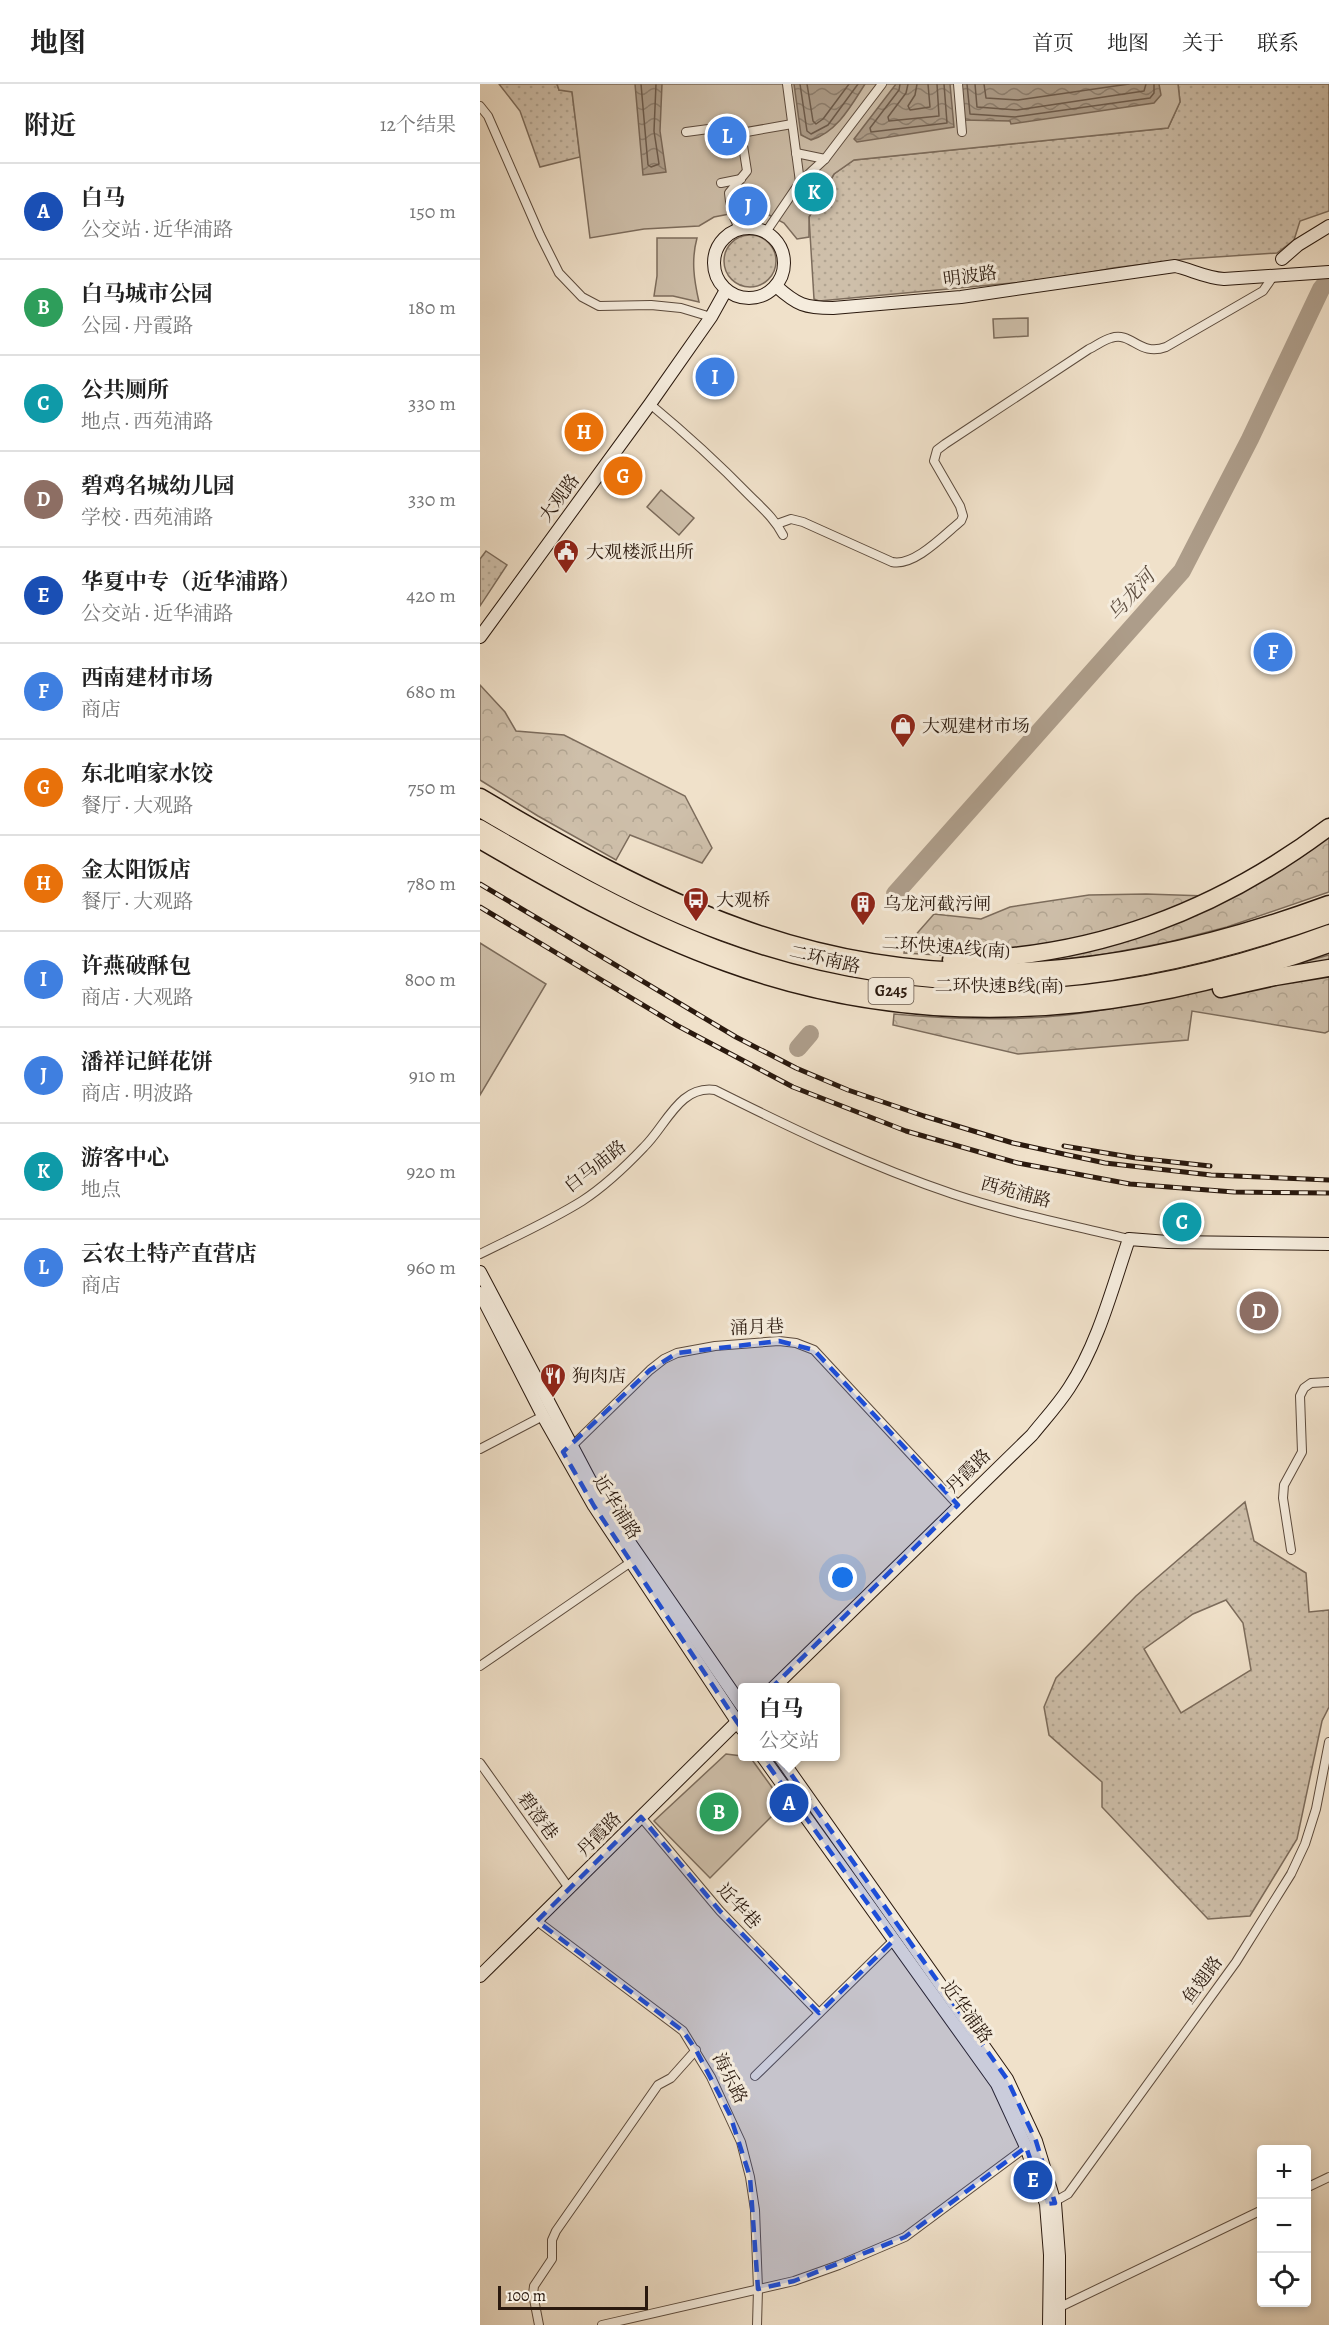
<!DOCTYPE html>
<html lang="zh">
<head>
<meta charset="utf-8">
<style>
	body { margin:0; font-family:Alegreya,"Noto Serif SC",serif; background:#f2f2f2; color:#222 }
	.controls { position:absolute; right:18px; bottom:18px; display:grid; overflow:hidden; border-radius:6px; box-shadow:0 3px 9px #0003 }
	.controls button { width:54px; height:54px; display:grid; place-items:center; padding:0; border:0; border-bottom:2px solid #e0e0e0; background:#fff; color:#222; font:30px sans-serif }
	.scale { position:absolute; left:18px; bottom:15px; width:150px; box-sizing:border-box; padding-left:6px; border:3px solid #2a190e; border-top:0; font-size:16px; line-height:21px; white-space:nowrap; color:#2a190e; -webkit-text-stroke:4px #f5ecdd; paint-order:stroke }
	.you { position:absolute; left:363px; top:1494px; width:21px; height:21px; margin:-15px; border:4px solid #fff; border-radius:50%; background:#1a73e8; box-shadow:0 0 0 9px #1a73e833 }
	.badge { display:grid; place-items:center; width:39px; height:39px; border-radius:50%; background:#111827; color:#fff; font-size:20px; font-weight:700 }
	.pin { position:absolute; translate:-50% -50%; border:3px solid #fff; box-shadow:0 2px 6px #0006 }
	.popup { position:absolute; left:258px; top:1599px; width:102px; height:78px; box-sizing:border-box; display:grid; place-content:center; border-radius:6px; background:#fff; filter:drop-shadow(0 2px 4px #0005); font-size:20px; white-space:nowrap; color:#767676 }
	.popup b { font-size:22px; color:#222 }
	.popup::after { content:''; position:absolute; left:50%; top:100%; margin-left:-12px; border:12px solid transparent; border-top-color:#fff }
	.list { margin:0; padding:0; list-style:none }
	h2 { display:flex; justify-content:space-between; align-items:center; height:78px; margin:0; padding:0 24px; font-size:26px }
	h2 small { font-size:20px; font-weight:400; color:#767676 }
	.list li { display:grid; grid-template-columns:39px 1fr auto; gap:18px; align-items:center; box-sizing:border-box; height:96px; padding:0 24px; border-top:2px solid #e0e0e0 }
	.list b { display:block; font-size:22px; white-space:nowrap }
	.list p { margin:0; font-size:20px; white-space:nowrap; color:#767676 }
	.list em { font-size:20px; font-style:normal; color:#767676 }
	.icon { flex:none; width:33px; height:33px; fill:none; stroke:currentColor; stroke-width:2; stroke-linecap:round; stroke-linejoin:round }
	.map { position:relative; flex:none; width:849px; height:2241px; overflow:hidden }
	header { display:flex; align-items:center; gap:36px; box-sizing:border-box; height:84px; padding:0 30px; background:#fff; border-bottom:2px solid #e0e0e0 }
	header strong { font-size:28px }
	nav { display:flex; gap:33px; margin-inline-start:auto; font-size:21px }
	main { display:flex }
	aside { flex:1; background:#fff }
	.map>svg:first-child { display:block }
	.grass { fill:url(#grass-dots); stroke:#7c6c5c; stroke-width:1.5; fill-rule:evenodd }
	.forest { fill:url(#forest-crowns); stroke:#7c6c5c; stroke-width:1.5 }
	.green { fill:#cebfaa; stroke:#7c6c5c; stroke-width:1.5 }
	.water { fill:url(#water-waves); stroke:#796858; stroke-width:1.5 }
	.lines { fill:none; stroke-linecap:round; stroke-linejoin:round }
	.shore { stroke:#6c5b4c; stroke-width:1.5 }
	.river { stroke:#ad9d8a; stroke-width:18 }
	.street-casing { stroke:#5c4b3d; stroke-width:10 }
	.secondary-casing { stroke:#2a190e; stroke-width:14 }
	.primary-casing { stroke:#2a190e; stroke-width:16 }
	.highway-casing { stroke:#2a190e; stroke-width:19 }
	.street { stroke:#f5ecdd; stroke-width:8 }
	.secondary { stroke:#f5ecdd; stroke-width:12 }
	.primary { stroke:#f0e1ca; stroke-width:14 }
	.highway { stroke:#f0e1ca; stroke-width:16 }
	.rail-casing { stroke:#2a190e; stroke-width:5 }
	.rail { stroke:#f5ecdd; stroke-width:3; stroke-dasharray:9; stroke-linecap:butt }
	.marked { fill:#1d4ed8; fill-opacity:0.2; stroke:#1d4ed8; stroke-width:4.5; stroke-dasharray:12 8; stroke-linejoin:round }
	.labels { text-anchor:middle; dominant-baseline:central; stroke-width:6; stroke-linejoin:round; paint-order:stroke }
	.shield { fill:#f5ecdd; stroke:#67584c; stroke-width:1.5 }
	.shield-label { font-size:16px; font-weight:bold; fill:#2a190e }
	.street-label { font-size:18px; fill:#2a190e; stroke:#f5ecdd }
	.poi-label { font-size:18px; fill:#2a190e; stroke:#f5ecdd; text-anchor:start }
	.water-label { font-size:20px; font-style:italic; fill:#5e4e40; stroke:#f5ecdd }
</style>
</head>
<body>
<header>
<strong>地图</strong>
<nav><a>首页</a><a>地图</a><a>关于</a><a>联系</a></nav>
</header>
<main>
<aside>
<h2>附近<small>12个结果</small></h2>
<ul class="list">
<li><span class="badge" style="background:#1a4fb4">A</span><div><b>白马</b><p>公交站 · 近华浦路</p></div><em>150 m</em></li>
<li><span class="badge" style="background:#2e9e5b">B</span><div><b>白马城市公园</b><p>公园 · 丹霞路</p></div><em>180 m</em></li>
<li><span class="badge" style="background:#0f9aa8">C</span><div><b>公共厕所</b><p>地点 · 西苑浦路</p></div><em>330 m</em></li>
<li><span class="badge" style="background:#8d6e63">D</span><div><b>碧鸡名城幼儿园</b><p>学校 · 西苑浦路</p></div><em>330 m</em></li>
<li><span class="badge" style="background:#1a4fb4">E</span><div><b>华夏中专（近华浦路）</b><p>公交站 · 近华浦路</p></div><em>420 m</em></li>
<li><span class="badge" style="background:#3f7fe0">F</span><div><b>西南建材市场</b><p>商店</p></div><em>680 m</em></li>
<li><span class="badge" style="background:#e8710a">G</span><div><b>东北咱家水饺</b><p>餐厅 · 大观路</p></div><em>750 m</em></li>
<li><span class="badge" style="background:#e8710a">H</span><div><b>金太阳饭店</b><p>餐厅 · 大观路</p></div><em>780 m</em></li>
<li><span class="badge" style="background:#3f7fe0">I</span><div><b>许燕破酥包</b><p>商店 · 大观路</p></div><em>800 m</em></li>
<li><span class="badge" style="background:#3f7fe0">J</span><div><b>潘祥记鲜花饼</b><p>商店 · 明波路</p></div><em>910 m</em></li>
<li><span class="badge" style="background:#0f9aa8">K</span><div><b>游客中心</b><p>地点</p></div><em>920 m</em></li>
<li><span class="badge" style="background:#3f7fe0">L</span><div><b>云农土特产直营店</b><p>商店</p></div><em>960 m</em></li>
</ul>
</aside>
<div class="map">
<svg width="849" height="2241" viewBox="0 0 849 2241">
	<defs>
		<pattern id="grass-dots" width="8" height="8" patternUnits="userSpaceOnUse" patternTransform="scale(1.5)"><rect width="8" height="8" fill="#cebfaa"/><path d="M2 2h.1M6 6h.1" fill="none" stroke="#b1a491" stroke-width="1.8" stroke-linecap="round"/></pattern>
		<pattern id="forest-crowns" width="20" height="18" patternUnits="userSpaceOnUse" patternTransform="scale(1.5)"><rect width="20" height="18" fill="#cebfaa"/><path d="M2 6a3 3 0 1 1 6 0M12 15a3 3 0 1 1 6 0" fill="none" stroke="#b1a491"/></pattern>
		<pattern id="water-waves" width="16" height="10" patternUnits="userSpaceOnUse" patternTransform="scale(1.5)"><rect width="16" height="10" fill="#ad9d8a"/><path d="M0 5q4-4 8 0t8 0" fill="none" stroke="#8d7f6f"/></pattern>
	</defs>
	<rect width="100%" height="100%" fill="#f0e1ca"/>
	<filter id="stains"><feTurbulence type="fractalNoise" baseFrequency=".00333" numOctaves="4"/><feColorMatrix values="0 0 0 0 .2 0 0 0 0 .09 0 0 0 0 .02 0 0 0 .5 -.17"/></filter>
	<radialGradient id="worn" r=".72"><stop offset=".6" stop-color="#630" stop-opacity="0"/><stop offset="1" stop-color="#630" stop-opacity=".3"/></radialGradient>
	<g class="grass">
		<polygon points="19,0 77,0 79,6 92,7 100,73 60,83 40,27"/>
		<polygon points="698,0 849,0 849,127 820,137 814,156 797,169 706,175 633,184 575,195 339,217 334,215 329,133 354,90 374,76 688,44 700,18"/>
		<circle cx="270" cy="177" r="26"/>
		<polygon points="6,467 27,481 0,522 0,475"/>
		<path d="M765 1418 774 1457 826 1489 829 1528 849 1526V1623L842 1637 817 1755 770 1832 728 1835 622 1723V1698L569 1651 564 1623 576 1594 656 1512ZM746 1516 763 1539 771 1586 701 1629 664 1565 713 1530Z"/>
	</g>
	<g class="forest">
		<polygon points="0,601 25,628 36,647 84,651 205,712 232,764 222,779 150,751 136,776 58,732 0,696"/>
		<polygon points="849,734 849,808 747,843 689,858 626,870 571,877 424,869 425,863 454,830 501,835 530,823 609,811 666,810 727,812 818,757"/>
		<path d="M849 871V947L845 949 712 927 708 956 538 970 413 941 414 930C479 936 545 938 610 928 691 916 770 893 849 871Z"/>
	</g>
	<g class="green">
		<polygon points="77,0 698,0 700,18 688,44 374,76 354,90 329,133 329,153 317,155 304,139 289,131 270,126 234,133 219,142 164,145 110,154 92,8 79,6"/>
		<path d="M177 154H217C211 176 214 196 219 218L193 212H174L177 192Z"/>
		<polygon points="548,234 548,252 514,254 513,235"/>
		<polygon points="181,406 214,434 199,451 167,423"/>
		<polygon points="0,859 66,900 0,1011"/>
		<polygon points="246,1670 270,1673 304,1720 230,1794 174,1737"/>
	</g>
	<g class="water">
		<polygon points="155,0 182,0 180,47 186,88 163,91"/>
		<path d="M314 0H385C371 22 357 48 331 56L321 51Z"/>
		<polygon points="416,0 470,0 474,43 377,58 374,55"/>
		<polygon points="482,0 679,0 681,11 674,19 531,40 530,37 483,36"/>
	</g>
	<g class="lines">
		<g class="shore">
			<polyline points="161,0 168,81 171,83 179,80 174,47 176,0"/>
			<polyline points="320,0 327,47 331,50 348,41 378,0"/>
			<polyline points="327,0 333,37 336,40 343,35 369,0"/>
			<polyline points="420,0 419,6 390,44 391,48 467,39 464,0"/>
			<polyline points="428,0 426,9 408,33 409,37 459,32 457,0"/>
			<polyline points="437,0 435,11 428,22 430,26 450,23 448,0"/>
			<polyline points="487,0 490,30 535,33 670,14 674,9 674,0"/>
			<polyline points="495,0 497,23 537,26 664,7 666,0"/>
			<polyline points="504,0 506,14 538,16 649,0"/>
		</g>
		<g class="river">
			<polyline points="415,810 702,487 770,355 841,205 849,195"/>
			<polyline points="318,964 330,950"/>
		</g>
		<defs>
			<g id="street">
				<polyline points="307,0 320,98"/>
				<polyline points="478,0 482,48"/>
				<polyline points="0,22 8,32 60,151 79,189 102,213 119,222 171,221 201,224 231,233"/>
				<polyline points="206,48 251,42 261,49 312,40"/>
				<polyline points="316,69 345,75"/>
				<polyline points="241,99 261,95"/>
				<polyline points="259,145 251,126 249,109 267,87 261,49"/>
				<polyline points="286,148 320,98 345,75 402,0"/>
				<path d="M170 320C205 349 238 379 270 412 282 424 295 435 303 451"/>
				<path d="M297 440 311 435 323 438 412 478C434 483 464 451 481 437L483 432 480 422 454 377 457 366 465 360 609 265C616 262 623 256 631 254 652 247 659 273 686 263L783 207 794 191"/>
				<path d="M0 1170C34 1153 70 1137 102 1117 125 1102 145 1083 164 1063 186 1042 199 1001 235 1006 313 1045 390 1082 473 1110 530 1129 591 1141 649 1155"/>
				<polyline points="90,1364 170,1286 184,1275 197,1269 235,1262 299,1257 316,1259 334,1266 478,1421"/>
				<polyline points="0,1365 63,1332"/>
				<polyline points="811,1466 803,1414 804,1401 822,1368 820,1312 824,1304 831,1299 849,1298"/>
				<polyline points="0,1582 151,1478"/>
				<polyline points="0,1679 89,1804"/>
				<polyline points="161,1733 240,1827 339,1929"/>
				<polyline points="57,1837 203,1947 231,1993 261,2058 270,2093 275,2126 278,2205 277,2241"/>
				<polyline points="275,1992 414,1856"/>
				<polyline points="826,2104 849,2093"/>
				<polyline points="572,2119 588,2110 756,1878 811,1790 825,1760 836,1725 849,1658"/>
				<polyline points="576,2225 782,2126"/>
				<polyline points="59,2241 53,2210 54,2202 72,2175 72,2156 76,2147 178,2001 191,1994 216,1966"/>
				<polyline points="122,2241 314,2197 359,2181 425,2153 546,2063"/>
			</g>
			<g id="secondary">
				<circle cx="269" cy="179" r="35"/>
				<polyline points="802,175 818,161 849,142"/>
				<path d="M296 202C317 221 325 224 353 224L481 213 695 182C712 186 726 194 744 195L849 188"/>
				<polyline points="0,553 170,320 231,233 246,206"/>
				<polyline points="0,1188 121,1417 262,1622"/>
				<polyline points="0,1209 63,1332 114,1422 262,1645"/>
				<path d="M293 1604 552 1351C564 1336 578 1321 589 1304 618 1260 632 1205 649 1155L688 1158 849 1160"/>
				<polyline points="282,1672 517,2000 546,2063 566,2120 570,2171 569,2241"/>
				<polyline points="299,1672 527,1995 556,2057 575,2119 579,2172 579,2241"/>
				<polyline points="0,1892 262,1633"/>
			</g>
			<g id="primary">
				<path d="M0 726C78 771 157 818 242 849 451 927 643 906 849 832"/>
				<path d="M0 743C77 788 155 833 238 864 444 940 646 923 849 848"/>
			</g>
			<g id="highway">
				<path d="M0 713C83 762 168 810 259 843 460 917 652 892 849 820"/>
				<path d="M0 756C79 802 160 848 247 879 448 952 652 932 849 860"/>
				<path d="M471 876C613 874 736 828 849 743"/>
				<polyline points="741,905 795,893 849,884"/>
			</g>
		</defs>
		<use href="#street" class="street-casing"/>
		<use href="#secondary" class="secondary-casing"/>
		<use href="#primary" class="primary-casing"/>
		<use href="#highway" class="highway-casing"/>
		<use href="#street" class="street"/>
		<use href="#secondary" class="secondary"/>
		<use href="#primary" class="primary"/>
		<use href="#highway" class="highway"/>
		<defs>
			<g id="rail">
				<polyline points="0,800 256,953 316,984 368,1006 444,1032 533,1059 625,1079 731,1091 849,1096"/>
				<polyline points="0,823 198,942 313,1003 426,1047 538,1079 650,1100 754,1108 849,1109"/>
				<polyline points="584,1062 656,1074 730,1082"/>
			</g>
		</defs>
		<use href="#rail" class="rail-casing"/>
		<use href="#rail" class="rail"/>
	</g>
	<path class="marked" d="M299 1257 334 1266 478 1421 267 1628 527 1995 556 2057 575 2119 566 2120 546 2063 425 2153 314 2197 278 2205 270 2093 250 2031 216 1966 203 1947 57 1837 161 1733 240 1827 339 1929 414 1856 257 1638 114 1422 83 1368 170 1286 197 1269Z"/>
	<defs>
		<symbol id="civic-pin" viewBox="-11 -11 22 30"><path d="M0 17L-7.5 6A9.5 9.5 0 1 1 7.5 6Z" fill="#8f2418" stroke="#f5ecdd"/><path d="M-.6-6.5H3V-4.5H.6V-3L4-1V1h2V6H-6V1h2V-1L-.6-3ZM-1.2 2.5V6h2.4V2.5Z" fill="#fff"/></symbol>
		<symbol id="shop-pin" viewBox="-11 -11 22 30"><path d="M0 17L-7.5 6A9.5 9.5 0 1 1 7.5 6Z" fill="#8f2418" stroke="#f5ecdd"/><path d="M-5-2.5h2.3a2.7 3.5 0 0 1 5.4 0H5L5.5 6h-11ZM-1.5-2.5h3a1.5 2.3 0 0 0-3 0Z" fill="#fff"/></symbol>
		<symbol id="bus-pin" viewBox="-11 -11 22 30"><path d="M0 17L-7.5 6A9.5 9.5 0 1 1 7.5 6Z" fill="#8f2418" stroke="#f5ecdd"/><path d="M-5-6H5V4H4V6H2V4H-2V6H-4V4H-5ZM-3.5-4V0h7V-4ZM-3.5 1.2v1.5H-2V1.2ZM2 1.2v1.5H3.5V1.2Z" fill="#fff"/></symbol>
		<symbol id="building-pin" viewBox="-11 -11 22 30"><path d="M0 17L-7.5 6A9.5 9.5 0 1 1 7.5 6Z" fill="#8f2418" stroke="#f5ecdd"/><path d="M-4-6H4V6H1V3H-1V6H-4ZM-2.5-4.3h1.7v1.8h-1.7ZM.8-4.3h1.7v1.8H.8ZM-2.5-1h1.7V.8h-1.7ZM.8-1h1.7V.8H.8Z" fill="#fff"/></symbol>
		<symbol id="restaurant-pin" viewBox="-11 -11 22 30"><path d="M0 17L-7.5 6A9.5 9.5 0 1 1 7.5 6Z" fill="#8f2418" stroke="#f5ecdd"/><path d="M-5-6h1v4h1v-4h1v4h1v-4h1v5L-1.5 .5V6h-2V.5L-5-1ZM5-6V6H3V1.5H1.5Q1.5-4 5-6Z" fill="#fff"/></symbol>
	</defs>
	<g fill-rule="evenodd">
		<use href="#civic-pin" x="71" y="453" width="30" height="40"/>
		<use href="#shop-pin" x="408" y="627" width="30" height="40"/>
		<use href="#bus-pin" x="201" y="801" width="30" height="40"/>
		<use href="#building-pin" x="368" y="805" width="30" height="40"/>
		<use href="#restaurant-pin" x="58" y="1277" width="30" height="40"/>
	</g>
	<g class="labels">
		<rect class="shield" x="388.5" y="894" width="45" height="26" rx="4.5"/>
		<g class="shield-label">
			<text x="411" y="907">G245</text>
		</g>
		<g class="street-label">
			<text transform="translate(490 192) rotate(-8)">明波路</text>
			<text transform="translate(79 414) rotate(-54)">大观路</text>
			<text transform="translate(466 863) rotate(4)">二环快速A线(南)</text>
			<text transform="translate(345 875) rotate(13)">二环南路</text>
			<text x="519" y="902">二环快速B线(南)</text>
			<text transform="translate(115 1082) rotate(-38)">白马庙路</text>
			<text transform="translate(536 1108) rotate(15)">西苑浦路</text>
			<text transform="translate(277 1243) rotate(-2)">涌月巷</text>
			<text transform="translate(488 1387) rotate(-44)">丹霞路</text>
			<text transform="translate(137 1423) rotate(58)">近华浦路</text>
			<text transform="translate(58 1732) rotate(54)">碧澄巷</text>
			<text transform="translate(119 1750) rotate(-45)">丹霞路</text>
			<text transform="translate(259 1822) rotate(47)">近华巷</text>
			<text transform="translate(722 1896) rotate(-54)">鱼翅路</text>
			<text transform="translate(487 1928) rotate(54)">近华浦路</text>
			<text transform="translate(250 1994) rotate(63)">海乐路</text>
		</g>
		<g class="poi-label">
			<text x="106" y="468">大观楼派出所</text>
			<text x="442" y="642">大观建材市场</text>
			<text x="236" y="816">大观桥</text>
			<text x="403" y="820">乌龙河截污闸</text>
			<text x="92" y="1292">狗肉店</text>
		</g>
		<g class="water-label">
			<text transform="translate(651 511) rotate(-48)">乌龙河</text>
		</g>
	</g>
	<rect width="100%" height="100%" filter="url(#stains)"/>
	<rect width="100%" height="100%" fill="url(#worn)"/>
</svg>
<div class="controls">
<button>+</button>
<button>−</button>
<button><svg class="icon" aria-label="locate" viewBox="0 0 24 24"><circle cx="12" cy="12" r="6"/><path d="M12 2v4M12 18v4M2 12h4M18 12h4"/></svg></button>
</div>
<div class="scale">100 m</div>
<div class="you"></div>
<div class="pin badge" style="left:309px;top:1719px;background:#1a4fb4">A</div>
<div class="popup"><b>白马</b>公交站</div>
<div class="pin badge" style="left:239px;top:1728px;background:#2e9e5b">B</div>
<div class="pin badge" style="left:702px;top:1138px;background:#0f9aa8">C</div>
<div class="pin badge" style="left:779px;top:1227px;background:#8d6e63">D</div>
<div class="pin badge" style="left:553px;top:2096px;background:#1a4fb4">E</div>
<div class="pin badge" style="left:793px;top:568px;background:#3f7fe0">F</div>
<div class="pin badge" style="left:143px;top:392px;background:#e8710a">G</div>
<div class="pin badge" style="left:104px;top:348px;background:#e8710a">H</div>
<div class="pin badge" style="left:235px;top:293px;background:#3f7fe0">I</div>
<div class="pin badge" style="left:268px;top:122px;background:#3f7fe0">J</div>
<div class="pin badge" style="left:334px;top:108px;background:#0f9aa8">K</div>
<div class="pin badge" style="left:247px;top:52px;background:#3f7fe0">L</div>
</div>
</main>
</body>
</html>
